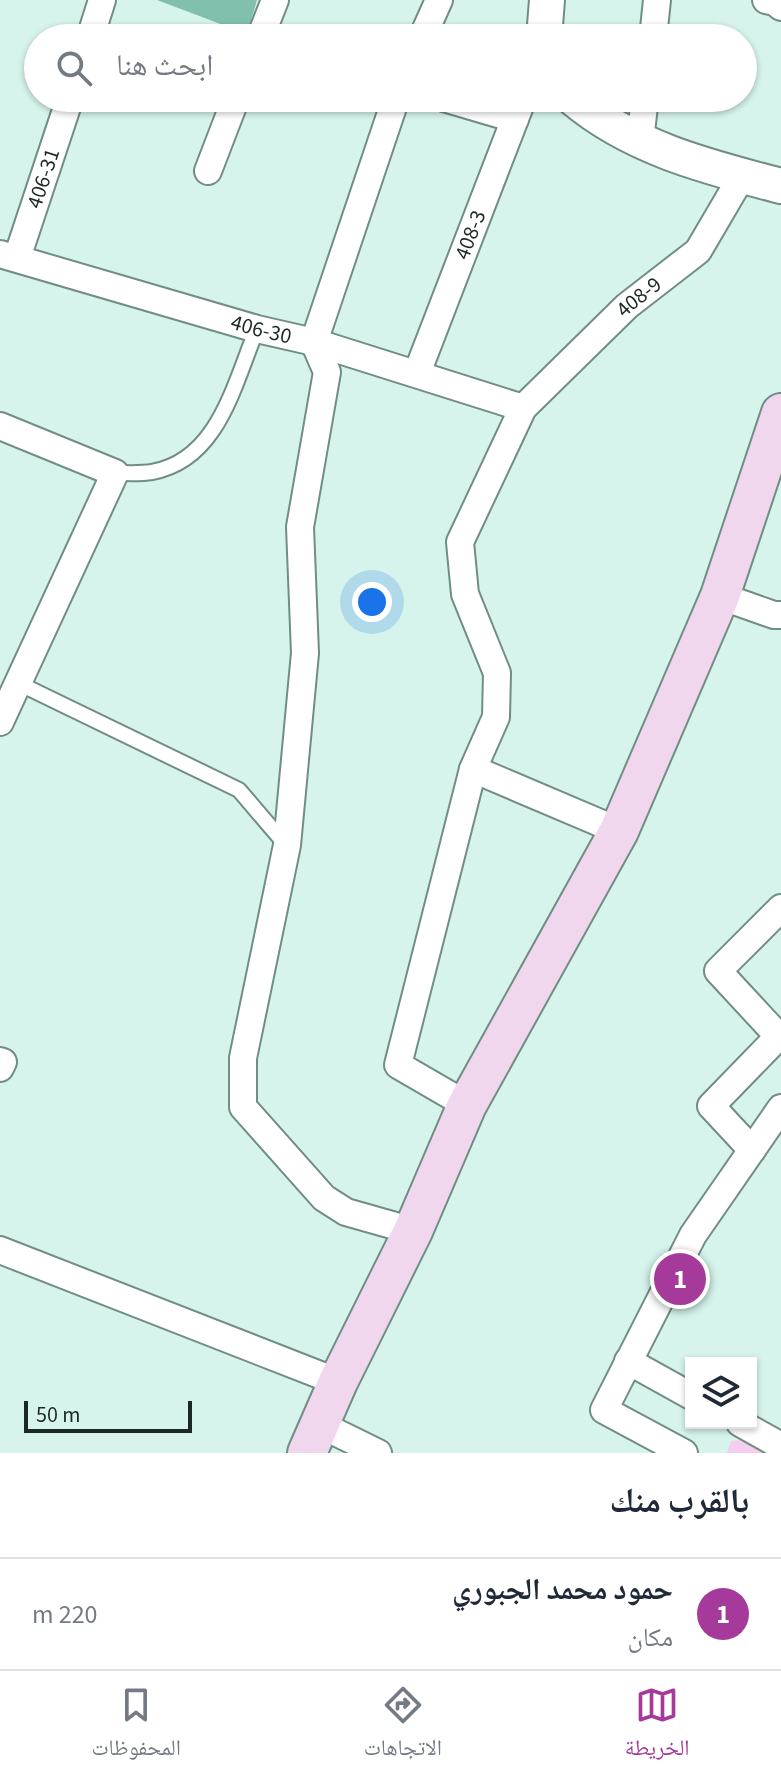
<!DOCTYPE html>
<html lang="ar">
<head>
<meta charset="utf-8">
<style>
	body { margin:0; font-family:"Source Sans 3","Noto Naskh Arabic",sans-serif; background:#f6f6f7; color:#1f2937; direction:rtl }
	.controls { position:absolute; right:24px; bottom:24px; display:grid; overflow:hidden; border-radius:0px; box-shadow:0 2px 6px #0004 }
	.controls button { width:72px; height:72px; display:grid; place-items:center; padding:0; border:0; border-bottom:2px solid #e0e1e3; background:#fff; color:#1f2937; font:40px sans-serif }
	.scale { position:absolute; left:24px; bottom:20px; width:168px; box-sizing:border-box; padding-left:8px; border:4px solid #1c2825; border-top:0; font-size:22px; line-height:28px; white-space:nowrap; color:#1c2825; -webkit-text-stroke:6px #d6f4eb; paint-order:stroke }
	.you { position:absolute; left:372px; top:602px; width:28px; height:28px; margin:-20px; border:6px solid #fff; border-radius:50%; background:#1a73e8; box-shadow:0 0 0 12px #1a73e833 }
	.badge { display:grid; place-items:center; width:52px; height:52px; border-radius:50%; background:#a53a9a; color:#fff; font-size:26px; font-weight:700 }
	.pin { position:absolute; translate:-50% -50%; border:4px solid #fff; box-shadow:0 2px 8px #0006 }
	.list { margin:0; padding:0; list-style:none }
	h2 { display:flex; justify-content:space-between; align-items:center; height:104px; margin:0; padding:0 32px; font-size:34px }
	h2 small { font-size:26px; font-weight:400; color:#747a83 }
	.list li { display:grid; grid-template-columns:52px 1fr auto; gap:24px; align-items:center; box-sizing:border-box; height:112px; padding:0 32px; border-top:2px solid #e0e1e3 }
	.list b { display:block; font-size:30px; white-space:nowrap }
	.list p { margin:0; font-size:26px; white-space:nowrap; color:#747a83 }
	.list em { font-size:26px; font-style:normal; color:#747a83 }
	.icon { flex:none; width:44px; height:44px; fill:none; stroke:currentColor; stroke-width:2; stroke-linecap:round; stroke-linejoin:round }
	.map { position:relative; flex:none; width:781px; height:1453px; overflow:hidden; direction:ltr }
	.search { position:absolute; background:#fff; box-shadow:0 2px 6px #0004; left:24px; right:24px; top:24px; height:88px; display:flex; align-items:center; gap:20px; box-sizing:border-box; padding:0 28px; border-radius:44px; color:#747a83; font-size:30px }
	.sheet { height:216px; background:#fff }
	nav { display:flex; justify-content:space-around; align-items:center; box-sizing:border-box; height:112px; border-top:2px solid #e0e1e3; background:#fff; font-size:22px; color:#747a83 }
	nav a { display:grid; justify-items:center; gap:4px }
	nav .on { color:#a53a9a }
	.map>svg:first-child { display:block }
	.green { fill:#f6ccef }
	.building { fill:#81c0af }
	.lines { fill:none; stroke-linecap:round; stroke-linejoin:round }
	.service-casing { stroke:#718d85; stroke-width:18 }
	.minor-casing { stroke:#718d85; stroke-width:30 }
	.tertiary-casing { stroke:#718d85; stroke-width:38 }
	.secondary-casing { stroke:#718d85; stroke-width:42 }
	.service { stroke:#fff; stroke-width:14 }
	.minor { stroke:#fff; stroke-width:26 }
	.tertiary { stroke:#fff; stroke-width:34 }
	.secondary { stroke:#f1d7ed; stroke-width:38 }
	.labels { text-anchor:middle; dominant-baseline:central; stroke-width:6; stroke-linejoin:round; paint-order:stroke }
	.street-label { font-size:22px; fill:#1c2825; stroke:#d6f4eb }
</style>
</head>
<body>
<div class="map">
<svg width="781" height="1453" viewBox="0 0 781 1453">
	<rect width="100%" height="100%" fill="#d6f4eb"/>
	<polygon class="green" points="781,1437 781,1453 727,1453 731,1441"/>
	<polygon class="building" points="157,0 257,0 247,34"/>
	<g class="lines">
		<defs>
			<g id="service">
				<path d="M115 473C127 473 140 474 152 472 219 460 234 383 257 329"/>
				<polyline points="18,683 239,790 286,845"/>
			</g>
			<g id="minor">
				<polyline points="766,0 775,2 781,7"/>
				<polyline points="90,38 102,0"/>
				<polyline points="260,38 275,0"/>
				<polyline points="422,38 439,0"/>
				<polyline points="653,38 657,0"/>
				<polyline points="396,98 314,342 327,372 300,527 305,653 287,845 243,1058 243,1107 324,1198 346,1212 413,1231"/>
				<polyline points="444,98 515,119"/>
				<polyline points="640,140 645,98"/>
				<polyline points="208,171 236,98"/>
				<path id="s1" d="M0 254 257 329 314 342 523 408"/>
				<path id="s2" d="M17 258 70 98"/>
				<path id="s3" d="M417 373 523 98"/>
				<polyline points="0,426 115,473 0,722"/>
				<polyline points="720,596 774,615 781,615"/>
				<polyline points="473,769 619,831"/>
				<polyline points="781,908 718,971 781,1039"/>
				<polyline points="0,1061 3,1062 0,1068"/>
				<path id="s4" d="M467 1105 398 1065 473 769 496 717 497 673 465 594 460 542 523 408 627 306 698 251 742 176"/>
				<polyline points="752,1150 711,1106 779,1036"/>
				<polyline points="0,1250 338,1382"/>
				<polyline points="628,1361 691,1396"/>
				<polyline points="740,1423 781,1446"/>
				<polyline points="319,1424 378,1453"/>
				<polyline points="684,1453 604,1410 693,1235 781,1108"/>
			</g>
			<g id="tertiary">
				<polyline points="544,38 547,0"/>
				<path d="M573 98C632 148 708 167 781 186"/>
			</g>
			<polyline id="secondary" points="307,1453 338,1382 413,1231 467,1105 619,831 720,596 781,413"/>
		</defs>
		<use href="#service" class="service-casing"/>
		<use href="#minor" class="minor-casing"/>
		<use href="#tertiary" class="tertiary-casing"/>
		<use href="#secondary" class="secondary-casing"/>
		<use href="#service" class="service"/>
		<use href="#minor" class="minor"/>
		<use href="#tertiary" class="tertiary"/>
		<use href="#secondary" class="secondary"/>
	</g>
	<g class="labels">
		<g class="street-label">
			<text stroke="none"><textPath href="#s2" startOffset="84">406-31</textPath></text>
			<text stroke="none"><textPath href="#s3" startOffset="148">408-3</textPath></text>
			<text stroke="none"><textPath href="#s4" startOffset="932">408-9</textPath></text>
			<text stroke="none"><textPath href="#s1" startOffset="272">406-30</textPath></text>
		</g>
	</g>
</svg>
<div class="controls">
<button><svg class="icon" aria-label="layers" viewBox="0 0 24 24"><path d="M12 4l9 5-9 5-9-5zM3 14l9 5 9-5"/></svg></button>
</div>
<div class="scale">50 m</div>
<div class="you"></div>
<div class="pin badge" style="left:680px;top:1279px">1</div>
<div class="search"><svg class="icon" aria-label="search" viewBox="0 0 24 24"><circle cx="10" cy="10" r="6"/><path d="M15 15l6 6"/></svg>ابحث هنا</div>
</div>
<section class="sheet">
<h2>بالقرب منك<small></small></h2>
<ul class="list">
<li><span class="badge">1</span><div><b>حمود محمد الجبوري</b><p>مكان</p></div><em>220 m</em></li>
</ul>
</section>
<nav>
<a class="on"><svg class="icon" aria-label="map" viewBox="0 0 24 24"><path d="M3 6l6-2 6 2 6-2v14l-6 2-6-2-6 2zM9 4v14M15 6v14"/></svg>الخريطة</a>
<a><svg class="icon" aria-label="directions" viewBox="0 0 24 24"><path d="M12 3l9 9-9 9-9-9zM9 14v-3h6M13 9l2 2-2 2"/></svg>الاتجاهات</a>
<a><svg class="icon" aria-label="saved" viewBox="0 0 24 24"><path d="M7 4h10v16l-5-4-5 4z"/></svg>المحفوظات</a>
</nav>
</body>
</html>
